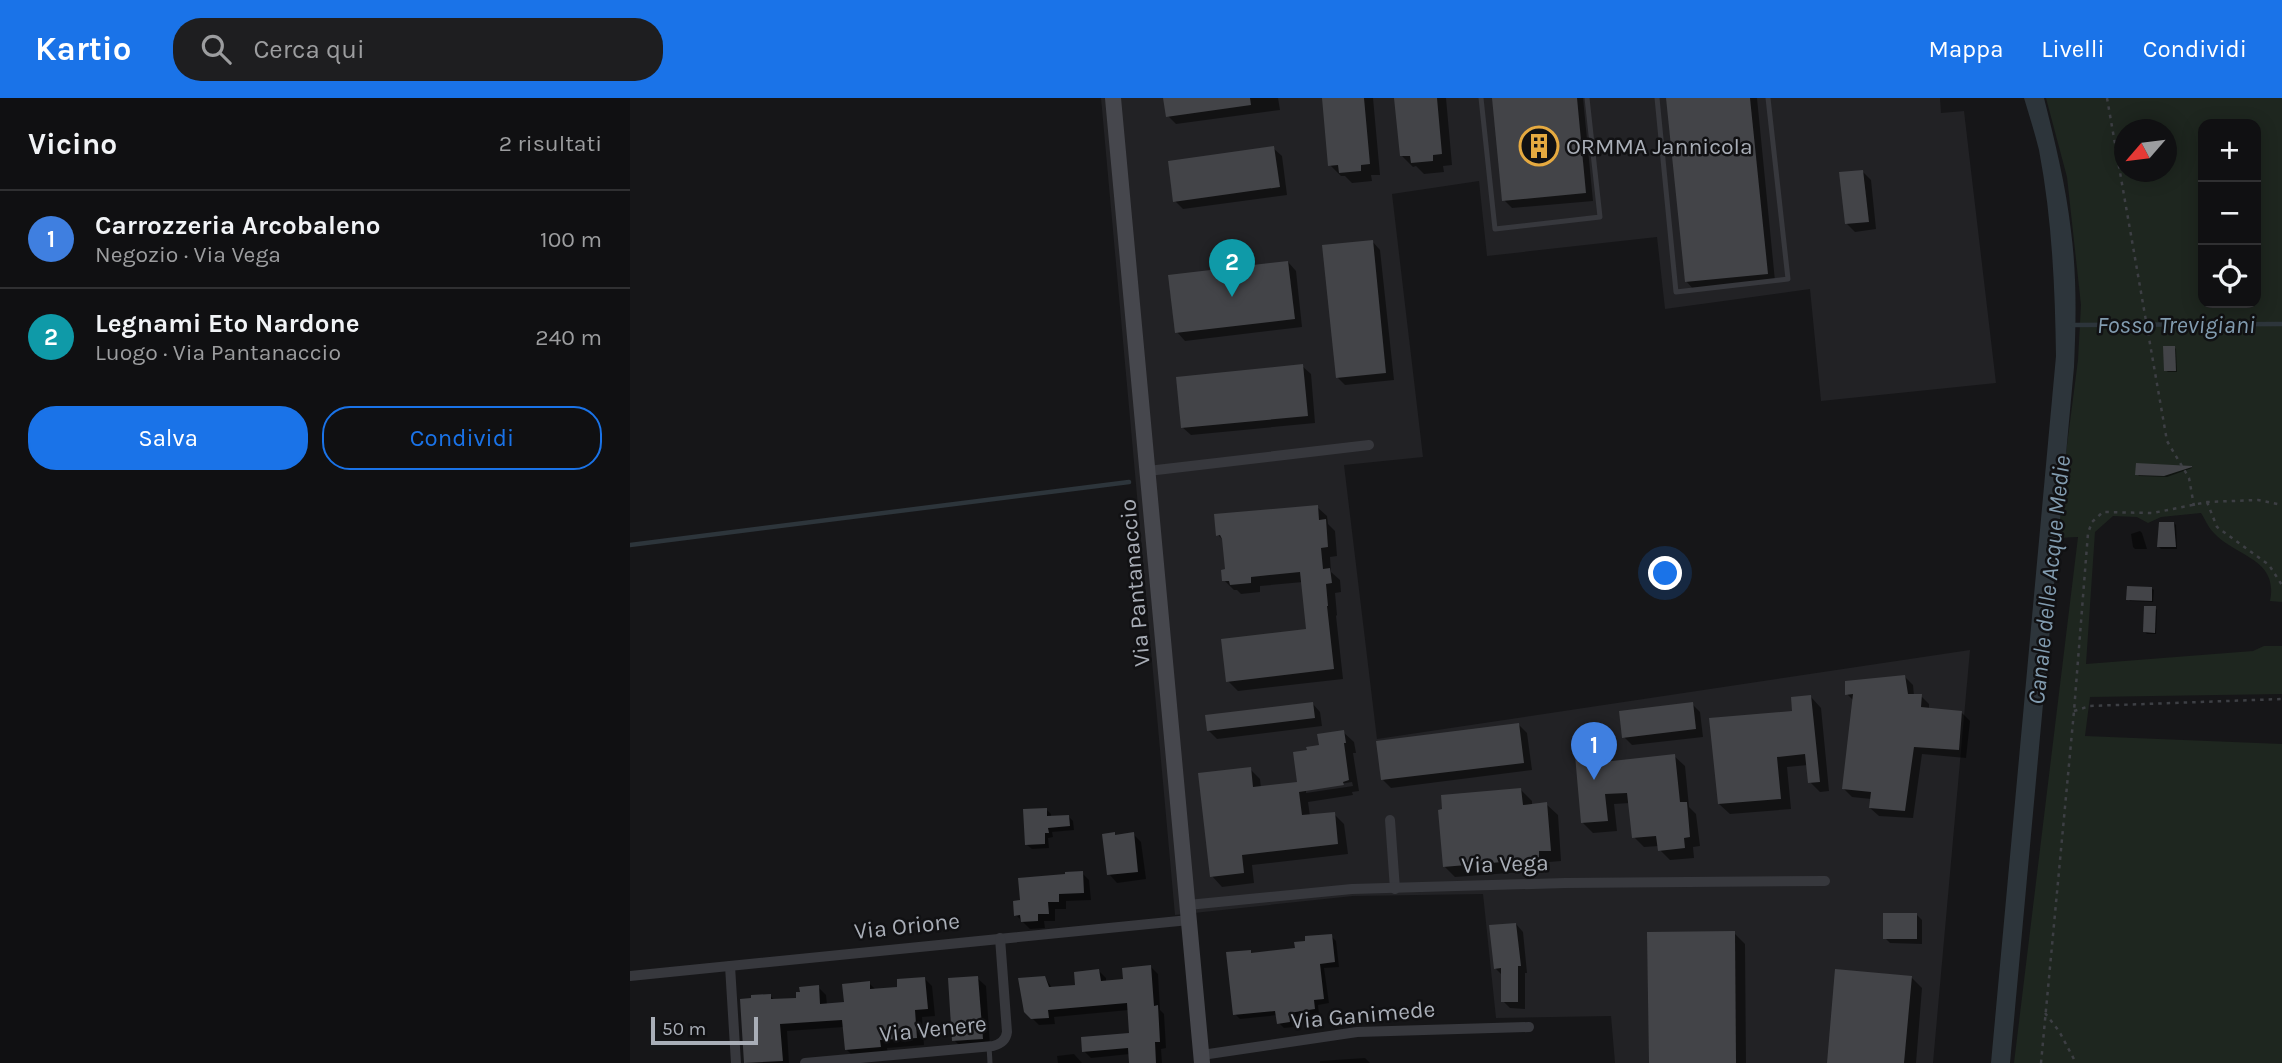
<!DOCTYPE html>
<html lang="it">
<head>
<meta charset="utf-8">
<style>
	body { margin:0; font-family:Karla,sans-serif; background:#1e1e20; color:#f1f3f6 }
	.controls { position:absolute; right:21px; top:21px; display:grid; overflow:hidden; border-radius:14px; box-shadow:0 4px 18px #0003 }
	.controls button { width:63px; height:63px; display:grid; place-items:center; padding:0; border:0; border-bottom:2px solid #303032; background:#101012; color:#f1f3f6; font:35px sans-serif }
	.compass { position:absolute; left:1484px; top:21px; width:63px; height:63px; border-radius:50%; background:#101012; box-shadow:0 4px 18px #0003; rotate:242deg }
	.scale { position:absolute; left:21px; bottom:18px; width:107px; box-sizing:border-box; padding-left:7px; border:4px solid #a9aeb7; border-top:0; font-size:19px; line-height:24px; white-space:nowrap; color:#a9aeb7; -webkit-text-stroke:5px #111113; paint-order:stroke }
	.you { position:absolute; left:1036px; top:476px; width:24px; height:24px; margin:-18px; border:5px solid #fff; border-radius:50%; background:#1a73e8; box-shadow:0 0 0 10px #1a73e833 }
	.badge { display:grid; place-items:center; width:46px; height:46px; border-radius:50%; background:#1a73e8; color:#fff; font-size:23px; font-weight:700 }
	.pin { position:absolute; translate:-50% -58px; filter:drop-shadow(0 2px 4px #0008) }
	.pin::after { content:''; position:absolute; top:37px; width:24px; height:21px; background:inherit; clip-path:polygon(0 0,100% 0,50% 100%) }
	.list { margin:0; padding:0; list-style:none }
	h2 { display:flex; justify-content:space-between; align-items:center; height:91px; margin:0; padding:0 28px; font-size:30px }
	h2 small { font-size:23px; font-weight:400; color:#9c9d9f }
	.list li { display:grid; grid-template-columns:46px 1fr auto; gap:21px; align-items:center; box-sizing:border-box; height:98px; padding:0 28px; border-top:2px solid #303032 }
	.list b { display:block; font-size:26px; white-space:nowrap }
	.list p { margin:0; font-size:23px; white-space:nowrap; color:#9c9d9f }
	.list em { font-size:23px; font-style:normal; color:#9c9d9f }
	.actions { display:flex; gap:14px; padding:21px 28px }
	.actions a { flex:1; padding:16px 0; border:2px solid #1a73e8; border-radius:28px; text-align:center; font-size:24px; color:#1a73e8 }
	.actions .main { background:#1a73e8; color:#fff }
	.icon { flex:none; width:38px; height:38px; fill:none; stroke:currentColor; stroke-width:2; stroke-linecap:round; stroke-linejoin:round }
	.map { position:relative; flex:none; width:1652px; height:965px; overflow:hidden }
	header { display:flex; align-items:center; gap:42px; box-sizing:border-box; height:98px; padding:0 35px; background:#1a73e8; color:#fff }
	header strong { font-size:33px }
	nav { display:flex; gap:38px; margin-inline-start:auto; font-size:24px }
	.search { width:490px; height:63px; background:#1e1e20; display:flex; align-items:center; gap:18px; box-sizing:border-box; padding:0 24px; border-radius:28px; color:#9c9d9f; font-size:26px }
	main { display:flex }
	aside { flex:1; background:#101012 }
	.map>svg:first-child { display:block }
	.built { fill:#222225 }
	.green { fill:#1e261f; fill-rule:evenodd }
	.water { fill:#2d353b }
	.shadow { fill:#0007; fill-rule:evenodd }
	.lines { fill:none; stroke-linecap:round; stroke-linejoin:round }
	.stream { stroke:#2d353b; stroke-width:4.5 }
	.building { fill:#434448 }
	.path { stroke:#3d3f44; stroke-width:2.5; stroke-dasharray:3.5 5; stroke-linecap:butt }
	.lane { stroke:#37383d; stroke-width:5 }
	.street { stroke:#37383d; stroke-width:10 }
	.secondary { stroke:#46474d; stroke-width:16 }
	.labels { text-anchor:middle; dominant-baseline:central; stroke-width:5; stroke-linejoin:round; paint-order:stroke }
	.poi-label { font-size:23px; fill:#a9aeb7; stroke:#111113; text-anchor:start }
	.street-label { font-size:23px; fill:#a9aeb7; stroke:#111113 }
	.water-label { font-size:24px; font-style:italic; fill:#829cb0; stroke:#111113 }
</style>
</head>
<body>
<header>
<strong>Kartio</strong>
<div class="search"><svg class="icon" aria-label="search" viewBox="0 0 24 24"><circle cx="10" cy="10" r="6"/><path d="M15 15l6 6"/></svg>Cerca qui</div>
<nav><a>Mappa</a><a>Livelli</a><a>Condividi</a></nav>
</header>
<main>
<aside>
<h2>Vicino<small>2 risultati</small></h2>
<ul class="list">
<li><span class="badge" style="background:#3f7fe0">1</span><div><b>Carrozzeria Arcobaleno</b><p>Negozio · Via Vega</p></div><em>100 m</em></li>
<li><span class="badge" style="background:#0f9aa8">2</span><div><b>Legnami Eto Nardone</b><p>Luogo · Via Pantanaccio</p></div><em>240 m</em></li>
</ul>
<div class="actions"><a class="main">Salva</a><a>Condividi</a></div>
</aside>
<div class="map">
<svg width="1652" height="965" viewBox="0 0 1652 965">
	<rect width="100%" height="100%" fill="#161618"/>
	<polygon class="built" points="471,0 1310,0 1311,15 1334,13 1366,285 1191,303 1180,191 1035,211 1027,139 857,158 849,83 762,96 793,359 714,367 747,641 1340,552 1303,965 985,965 981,918 866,920 853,796 723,798 545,817"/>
	<path class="green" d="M1416 0H1652V504L1640 503C1649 460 1605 459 1583 434 1578 429 1575 421 1571 415L1531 419 1518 425 1507 419 1483 418 1465 434 1456 566 1623 553 1634 548H1652V596L1460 599 1455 638 1652 646V965H1384L1448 439 1425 440 1448 262 1451 207 1437 79ZM1573 26H1626V205H1573ZM1494 32H1536V74H1494Z"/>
	<path class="water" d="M1394 0H1414C1425 44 1436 88 1441 133 1447 179 1446 224 1444 269L1380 965H1361L1426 258C1425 189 1422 120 1409 52 1405 35 1399 17 1394 0Z"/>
	<g class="shadow">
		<polygon points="535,0 648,0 650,12 546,26 538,18"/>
		<polygon points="693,0 743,0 750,77 741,77 742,83 722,85 715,78 711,78 700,67"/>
		<polygon points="766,0 816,0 822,67 813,68 814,74 794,76 786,68 783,69 772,58"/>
		<polygon points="864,0 953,0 963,103 882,110 874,102"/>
		<polygon points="1038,0 1127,0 1145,183 1064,192 1056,183"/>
		<polygon points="643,50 652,58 657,97 553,111 545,103"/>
		<polygon points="1232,73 1241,82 1246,131 1225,134 1217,126"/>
		<polygon points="742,143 750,152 764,282 715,287 707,279"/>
		<polygon points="658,164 666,173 672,229 555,243 547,234"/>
		<polygon points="1544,249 1546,251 1547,274 1538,274 1535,272"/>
		<polygon points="672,268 681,276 685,325 561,337 552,329"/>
		<polygon points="1507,367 1561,369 1562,370 1537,379 1509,378 1507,376"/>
		<polygon points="687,409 697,418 698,426 705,433 707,458 700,459 701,474 710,482 711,494 705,495 707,517 706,518 713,581 608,593 598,583 678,532 673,484 630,488 630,494 611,496 607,492 604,492 594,482 597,473 594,443 588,437"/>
		<polygon points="1544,425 1546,427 1547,451 1531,451 1529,449"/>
		<polygon points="1510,433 1512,435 1517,451 1505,451 1503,449 1501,436"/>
		<polygon points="1521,490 1524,492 1523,504 1500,503 1498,501"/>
		<polygon points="1525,510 1527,512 1526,536 1517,536 1515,534"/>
		<polygon points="1275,579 1283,587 1284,598 1291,598 1299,606 1299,611 1332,615 1340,623 1336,660 1292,656 1283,720 1249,718 1240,710 1241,701 1222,699 1214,691 1224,603 1217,596"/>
		<polygon points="1181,599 1191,610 1199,693 1190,694 1180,684 1178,667 1157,669 1161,711 1100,716 1089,706 1164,614"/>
		<polygon points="682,605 690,614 692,628 587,641 579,633"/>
		<polygon points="1062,606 1070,614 1073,639 1002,647 994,639"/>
		<polygon points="889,627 897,635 902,672 761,690 753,682"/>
		<path d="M713 634 724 644 726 655H723L729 693 722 694 723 697 678 704 680 718 704 716 714 726 718 756 622 767 624 785 592 789 582 778 620 671 630 681 631 690 669 685 691 648ZM722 684 723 688 676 695V691Z"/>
		<polygon points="970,646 980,656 981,665 1044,658 1055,668 1059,709 1066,716 1070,748 1063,749 1064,760 1040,762 1030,752 1029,748 1014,749 1004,739 1000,705 984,706 987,733 963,735 953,725"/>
		<polygon points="891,692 902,703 902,708 916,706 928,717 931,763 919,764 920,772 825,779 814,768"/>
		<polygon points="416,711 421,716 421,720 439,719 443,723 444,732 422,734 423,739 418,740 419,750 402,751 397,747"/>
		<polygon points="503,736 511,744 516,781 487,785 479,776 486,738"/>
		<polygon points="452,775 459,782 461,802 436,803 436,811 425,811 425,823 414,823 415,830 400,831 386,817 392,804 437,778"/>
		<polygon points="1287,817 1292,822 1292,846 1260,845 1255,840"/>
		<polygon points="886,826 893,834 897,875 895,875 895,911 880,910 873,903 873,878 865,870"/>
		<polygon points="1104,835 1115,846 1116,965 1021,965"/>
		<polygon points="701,838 706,843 709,869 694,870 699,905 688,907 689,916 663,919 664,929 654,930 649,925 648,917 610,921 605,916 620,854 622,856 667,851"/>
		<polygon points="521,869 528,876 530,912 534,916 536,950 531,951 532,965 501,965 500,956 461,960 454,953 501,936 499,912 424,919 425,926 409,927 395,913 415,880 423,891 447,888 469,873 476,880 476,884 495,882"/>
		<polygon points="1281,879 1292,890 1286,965 1198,965"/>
		<polygon points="347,880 356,888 360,948 332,950 324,942"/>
		<polygon points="295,881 302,888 305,918 292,919 294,947 257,950 258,956 224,959 216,951 214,929 157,933 159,965 115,965 112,903 140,897 145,903 168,901 188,889 196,897 197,907 216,906 239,885 246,892 269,890"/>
		<polygon points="444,956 452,965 428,965 427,958"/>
		<polygon points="735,960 740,965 690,965 690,963"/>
	</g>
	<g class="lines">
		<g class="stream">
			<polyline points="1443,227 1652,226"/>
			<polyline points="0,447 499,384"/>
		</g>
	</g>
	<g class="building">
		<polygon points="533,0 620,0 621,7 536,19"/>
		<polygon points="692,0 734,0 740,66 731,67 731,73 709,75 708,67 698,68"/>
		<polygon points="764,0 807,0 812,56 803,57 803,63 781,65 780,58 770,58"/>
		<polygon points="862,0 947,0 956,95 872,103"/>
		<polygon points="1036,0 1120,0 1138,176 1055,184"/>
		<polygon points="644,48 650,89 543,104 538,63"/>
		<polygon points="1233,72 1239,124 1215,126 1209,74"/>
		<polygon points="743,142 756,275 706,280 692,147"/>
		<polygon points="658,163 665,221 545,235 538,177"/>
		<polygon points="1533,248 1545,248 1546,273 1534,273"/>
		<polygon points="673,266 678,318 551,330 546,279"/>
		<polygon points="1506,365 1562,368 1562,369 1534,378 1505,377"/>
		<polygon points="688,407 689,422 696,421 698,449 691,450 693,471 700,470 702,485 696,486 698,508 697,508 704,571 596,584 591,541 676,531 670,474 621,479 621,485 600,487 599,483 592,483 591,472 595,471 592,441 590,437 586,438 584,416"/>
		<polygon points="1529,424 1544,424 1546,449 1527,449"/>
		<polygon points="1497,488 1522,489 1522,503 1496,502"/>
		<polygon points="1514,508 1526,508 1525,535 1513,534"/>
		<polygon points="1275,577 1278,596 1292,596 1291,609 1332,613 1329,652 1284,649 1275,713 1239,710 1241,694 1212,691 1223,596 1215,597 1215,583"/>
		<polygon points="1181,597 1190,684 1178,685 1175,656 1147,659 1151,701 1088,706 1079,620 1162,613 1161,599"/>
		<polygon points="683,604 685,620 577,633 575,617"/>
		<polygon points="1063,604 1066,631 992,640 989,613"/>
		<polygon points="889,625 894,665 751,682 746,643"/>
		<polygon points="714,632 716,645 714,645 719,682 713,684 714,687 669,694 672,717 705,714 708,746 612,757 614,775 580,779 568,675 621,669 623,689 667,684 663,654 677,652 676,649 689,647 687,636"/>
		<polygon points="971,644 973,664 1045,656 1050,704 1057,704 1060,739 1054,740 1055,750 1028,753 1026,738 1002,740 997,695 975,696 978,723 951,725 944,646"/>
		<polygon points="891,690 893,707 917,704 921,753 909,753 909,761 813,769 808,712 812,711 811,697"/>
		<polygon points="417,710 417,718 439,717 440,728 418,730 419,735 415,735 415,746 395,747 393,711"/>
		<polygon points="485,734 485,737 504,734 508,774 477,777 472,736"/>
		<polygon points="453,773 454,795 429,796 429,804 418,804 419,816 408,816 408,823 391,824 390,817 384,818 383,803 390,802 388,780 435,776 435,774"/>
		<rect x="1253" y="815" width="34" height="26"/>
		<polygon points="886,825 891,868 888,868 888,904 871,904 871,870 864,871 859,827"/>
		<polygon points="1105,833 1106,965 1019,965 1017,834"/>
		<polygon points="702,836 705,864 690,866 694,901 684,902 685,911 659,915 660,924 647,926 645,913 603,917 596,854 621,852 621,855 665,850 664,844 675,843 675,838"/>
		<polygon points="521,867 524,908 528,907 530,944 525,944 526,965 499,965 498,950 452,954 451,939 499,935 497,905 418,912 419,920 401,921 394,914 388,880 415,878 419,889 445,887 444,874 469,871 471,883 493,881 492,870"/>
		<polygon points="1205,871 1282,878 1274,965 1197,965"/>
		<polygon points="348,878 353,941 322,943 318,880"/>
		<polygon points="295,879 298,911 285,912 287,940 250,942 251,949 215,952 212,922 150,926 153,963 114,965 110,901 121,900 121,897 141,896 141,901 166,900 166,894 170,894 169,889 189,887 190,906 214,904 212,886 240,883 240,891 267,889 267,881"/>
	</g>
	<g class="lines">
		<g class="path">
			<polyline points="1477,0 1537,343 1559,380 1564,408"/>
			<polyline points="1577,404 1587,429 1639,467 1652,487"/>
			<polyline points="1444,613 1460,608 1652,601"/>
			<polyline points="1415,915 1429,933 1446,965"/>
			<polyline points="1411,965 1444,613 1458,435 1462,424 1473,414 1523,415 1577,404 1628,402 1652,407"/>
		</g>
		<g class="lane">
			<polyline points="851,0 865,131 970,119 957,0"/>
			<polyline points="1027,0 1046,194 1158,181 1138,0"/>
			<polyline points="359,948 360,965"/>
		</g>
		<g class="street">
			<polyline points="518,373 739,347"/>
			<polyline points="760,722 765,791"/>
			<polyline points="558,807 722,791 935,785 1195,783"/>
			<polyline points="100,868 106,965"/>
			<polyline points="0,878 559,822"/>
			<polyline points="572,957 727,934 899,929"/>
			<path d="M175 965 363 948C371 946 376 942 377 934L370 840"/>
		</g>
		<polyline class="secondary" points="483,0 572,965"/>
	</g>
	<defs>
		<symbol id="building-ring" viewBox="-11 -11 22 22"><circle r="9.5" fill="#111113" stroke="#e6aa40" stroke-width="1.5"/><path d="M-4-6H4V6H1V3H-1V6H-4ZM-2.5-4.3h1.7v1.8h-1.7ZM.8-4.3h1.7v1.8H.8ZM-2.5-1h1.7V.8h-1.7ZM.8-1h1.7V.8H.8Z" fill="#e6aa40"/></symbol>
	</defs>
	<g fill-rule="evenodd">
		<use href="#building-ring" x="887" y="26" width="44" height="44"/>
	</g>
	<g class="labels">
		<g class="poi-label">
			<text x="936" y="48">ORMMA Jannicola</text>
		</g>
		<g class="street-label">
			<text transform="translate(505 485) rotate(-95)">Via Pantanaccio</text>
			<text transform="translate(875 766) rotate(-2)">Via Vega</text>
			<text transform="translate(277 828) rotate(-6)">Via Orione</text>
			<text transform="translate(733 917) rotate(-5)">Via Ganimede</text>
			<text transform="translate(303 931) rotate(-6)">Via Venere</text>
		</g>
		<g class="water-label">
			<text x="1546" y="227">Fosso Trevigiani</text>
			<text transform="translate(1419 482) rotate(-84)">Canale delle Acque Medie</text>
		</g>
	</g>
</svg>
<div class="controls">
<button>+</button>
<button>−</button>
<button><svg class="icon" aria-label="locate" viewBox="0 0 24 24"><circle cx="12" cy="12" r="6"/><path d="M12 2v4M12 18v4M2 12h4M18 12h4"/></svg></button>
</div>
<svg class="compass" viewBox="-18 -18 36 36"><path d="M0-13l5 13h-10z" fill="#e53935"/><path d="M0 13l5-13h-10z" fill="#9c9d9f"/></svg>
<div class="scale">50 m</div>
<div class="you"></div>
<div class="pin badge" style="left:964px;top:682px;background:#3f7fe0">1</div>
<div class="pin badge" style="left:602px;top:199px;background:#0f9aa8">2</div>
</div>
</main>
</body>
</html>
